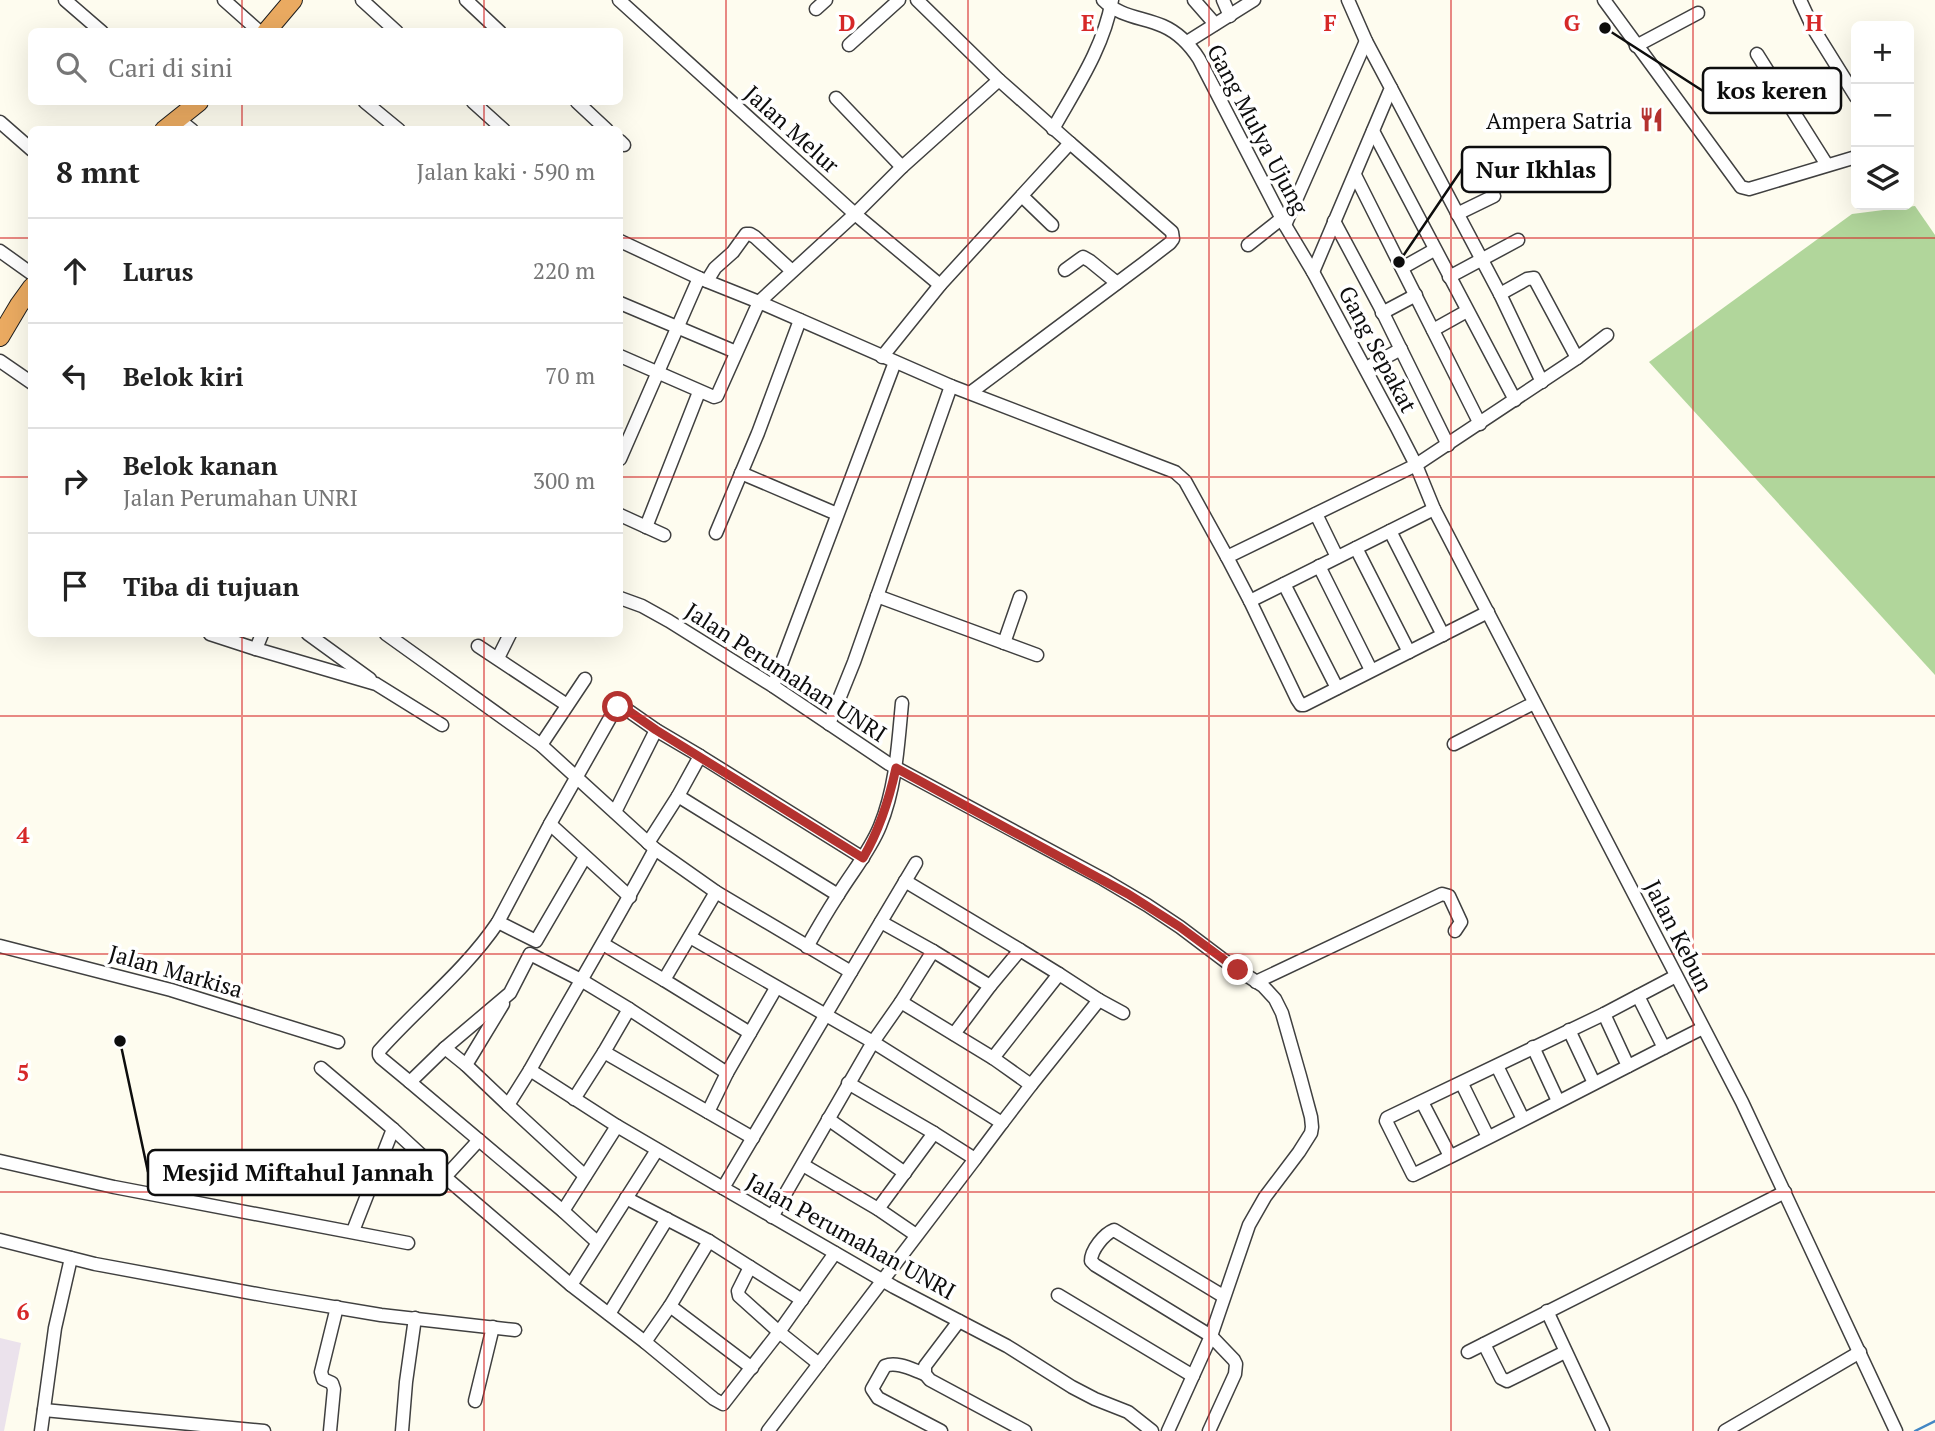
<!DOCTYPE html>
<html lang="id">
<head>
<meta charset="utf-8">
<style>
	body { margin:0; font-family:"PT Serif",serif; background:#f6f6f6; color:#222 }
	.controls { position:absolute; right:21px; top:21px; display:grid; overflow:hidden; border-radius:10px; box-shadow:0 7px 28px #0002 }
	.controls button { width:63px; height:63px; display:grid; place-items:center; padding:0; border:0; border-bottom:2px solid #e0e0e0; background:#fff; color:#222; font:35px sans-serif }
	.stop { position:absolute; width:21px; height:21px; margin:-16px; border:5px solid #b4322f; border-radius:50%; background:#fff }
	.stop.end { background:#b4322f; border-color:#fff; box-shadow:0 2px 7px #0008 }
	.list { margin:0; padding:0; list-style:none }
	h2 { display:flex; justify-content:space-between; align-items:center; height:91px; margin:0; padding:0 28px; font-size:30px }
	h2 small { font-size:23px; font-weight:400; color:#767676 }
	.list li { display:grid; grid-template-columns:46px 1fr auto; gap:21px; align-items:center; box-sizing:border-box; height:105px; padding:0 28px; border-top:2px solid #e0e0e0 }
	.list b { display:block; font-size:26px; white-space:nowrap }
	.list p { margin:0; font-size:23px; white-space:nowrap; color:#767676 }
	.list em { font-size:23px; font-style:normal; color:#767676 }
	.icon { flex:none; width:38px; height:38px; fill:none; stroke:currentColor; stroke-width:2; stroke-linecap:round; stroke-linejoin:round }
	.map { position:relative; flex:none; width:1935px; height:1431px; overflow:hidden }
	.search { position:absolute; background:#fff; box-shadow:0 7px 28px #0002; left:28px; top:28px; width:595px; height:77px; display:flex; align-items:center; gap:18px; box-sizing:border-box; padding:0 24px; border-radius:10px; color:#767676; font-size:26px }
	.panel { position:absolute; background:#fff; box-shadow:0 7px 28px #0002; left:28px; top:126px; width:595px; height:511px; border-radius:10px }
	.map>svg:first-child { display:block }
	.industrial { fill:#ebe2ec }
	.forest { fill:#b1d69b }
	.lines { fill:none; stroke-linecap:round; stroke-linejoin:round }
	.stream { stroke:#4387c4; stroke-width:2.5 }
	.minor-casing { stroke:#404040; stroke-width:15 }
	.highway-casing { stroke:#1e1e1e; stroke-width:20 }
	.minor { stroke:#fff; stroke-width:12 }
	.highway { stroke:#eaaa61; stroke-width:18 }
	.route { stroke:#b4322f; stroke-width:9 }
	.grid { fill:none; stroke:#d62828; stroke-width:2; stroke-opacity:0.55 }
	.labels { text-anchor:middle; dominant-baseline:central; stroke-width:7; stroke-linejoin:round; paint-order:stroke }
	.poi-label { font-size:23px; fill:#0d0d0d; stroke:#fff; text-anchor:end }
	.street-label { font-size:23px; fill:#0d0d0d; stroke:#fff }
	.grid-label { font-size:23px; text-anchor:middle; font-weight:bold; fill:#d62828; stroke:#fff; stroke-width:7; stroke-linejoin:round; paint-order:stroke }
	.leader { fill:none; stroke:#0d0d0d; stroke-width:2.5 }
	.callout-dot { fill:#0d0d0d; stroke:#fff; stroke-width:2.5 }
	.callout { fill:#fff; stroke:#0d0d0d; stroke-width:2.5 }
	.callout-label { font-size:24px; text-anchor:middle; font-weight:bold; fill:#0d0d0d }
</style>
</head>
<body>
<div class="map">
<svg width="1935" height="1431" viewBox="0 0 1935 1431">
	<rect width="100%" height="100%" fill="#fefcef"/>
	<polygon class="industrial" points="0,1338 21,1343 4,1431 0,1431"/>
	<polygon class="forest" points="1915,206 1935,235 1935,675 1649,362 1852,214"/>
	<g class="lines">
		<polyline class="stream" points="1915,1431 1935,1421"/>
		<defs>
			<g id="minor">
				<polyline points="65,0 102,32"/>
				<polyline points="224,0 260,32"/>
				<polyline points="362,0 397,32"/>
				<polyline points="466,0 500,32"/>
				<polyline points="619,0 855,214 940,285"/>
				<polyline points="917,0 999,80"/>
				<path d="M1103 0C1120 17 1142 17 1163 26 1179 33 1190 45 1199 59L1285 225 1313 272 1397 428 1416 465 1434 509 1742 1102 1896 1431"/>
				<polyline points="1194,0 1215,24"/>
				<polyline points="1223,0 1230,16"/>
				<polyline points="1604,0 1741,187 1749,189 1856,157"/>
				<polyline points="1800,0 1813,28 1856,97"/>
				<polyline points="816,9 826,0"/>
				<polyline points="1187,42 1254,0"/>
				<polyline points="849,45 899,0"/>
				<polyline points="1636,46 1698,13"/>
				<polyline points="1757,54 1827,165"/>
				<polyline points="1391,88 1500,294 1542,382"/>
				<polyline points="836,98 902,167"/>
				<polyline points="365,102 399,130"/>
				<polyline points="473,102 504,130"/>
				<polyline points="577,102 607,130"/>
				<polyline points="177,118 192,130"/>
				<polyline points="0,122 32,150"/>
				<path d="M1053 129C1076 88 1104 47 1112 0"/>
				<polyline points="1373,131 1515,400"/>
				<polyline points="620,141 624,145"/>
				<polyline points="1355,175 1480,424"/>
				<polyline points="1022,196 1052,225"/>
				<polyline points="1457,214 1494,196"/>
				<polyline points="1334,221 1380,307 1448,445"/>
				<polyline points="1285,225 1366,41"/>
				<polyline points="620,241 699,278 759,302 951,386 1175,472 1185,481 1227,557"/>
				<polyline points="1248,245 1281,219"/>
				<polyline points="0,251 32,274"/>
				<polyline points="1402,268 1434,250"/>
				<polyline points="1065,270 1083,257 1090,261 1117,283"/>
				<polyline points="1313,272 1391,88 1366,41 1348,0"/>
				<polyline points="1449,277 1518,240"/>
				<polyline points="707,281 715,268 733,252 746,234 750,234 755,237 792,271"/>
				<polyline points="1500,294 1527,279 1534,278 1577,358"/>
				<polyline points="620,303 736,352"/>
				<polyline points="1382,313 1416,295"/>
				<polyline points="1433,330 1467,311"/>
				<polyline points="620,356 714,397 717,396 759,302 855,214 902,167 999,80 1070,143"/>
				<polyline points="882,357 940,285 1070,143 1172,232 1173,239 1170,243 1144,263 970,393"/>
				<polyline points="0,361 32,383"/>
				<polyline points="1366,368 1401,349"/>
				<polyline points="620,459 699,278"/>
				<polyline points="741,473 837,514"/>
				<polyline points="1434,509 1250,601 1297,699 1301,705 1304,705 1488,612"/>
				<polyline points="1316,514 1337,557"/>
				<polyline points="620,515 664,535"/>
				<polyline points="646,527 699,392"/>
				<polyline points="1390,531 1443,635"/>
				<polyline points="716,533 758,433 800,320"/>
				<polyline points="1356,548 1409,652"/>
				<polyline points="1319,566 1371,670"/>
				<polyline points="1284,584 1337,688"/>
				<polyline points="877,596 1037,655"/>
				<polyline points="620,598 642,606 669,621 773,686 889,764 1103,879 1147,905 1180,927 1229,964 1263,986 1275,999 1282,1013 1300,1076 1311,1117 1312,1127 1311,1133 1299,1152 1265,1197 1249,1225 1211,1336 1168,1431"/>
				<polyline points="1250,601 1227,557 1416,465 1577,358 1607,335"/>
				<polyline points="210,634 256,649"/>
				<polyline points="262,634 256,649 376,684 442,725"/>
				<polyline points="308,634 370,679"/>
				<polyline points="386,634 541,745 655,849 716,892 851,972 723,1188 894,1287 1007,1346 1072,1387 1095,1399 1128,1412 1152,1431"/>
				<polyline points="1004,643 1020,597"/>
				<polyline points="478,646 567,705"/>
				<polyline points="498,658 510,634"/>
				<polyline points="773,686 895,362"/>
				<polyline points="829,724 854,662 951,386"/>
				<polyline points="1454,744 1534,703"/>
				<polyline points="541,745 585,679"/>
				<polyline points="678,796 700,756 863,858"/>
				<polyline points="615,812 656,730"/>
				<polyline points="550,824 630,897"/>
				<polyline points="648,843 678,796 838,895"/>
				<path d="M655 849C615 924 571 996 530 1070L617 1126 723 1188"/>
				<polyline points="905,881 1020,950"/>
				<polyline points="716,892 664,980 750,1033"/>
				<polyline points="498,922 536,941 585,857"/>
				<polyline points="881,922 933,951 901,1002 873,1042 1002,1123 975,1159"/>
				<polyline points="690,937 873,1042 772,1217"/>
				<polyline points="603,944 664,980"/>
				<polyline points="0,946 171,990 338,1042"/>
				<path d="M807 947C817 929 827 912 838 895 852 872 870 851 880 826 896 787 898 745 902 703"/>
				<polyline points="933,951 990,986 954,1034"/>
				<polyline points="851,972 916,863"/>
				<polyline points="1256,982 1442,894 1449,896 1461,922 1455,931"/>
				<polyline points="990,986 1020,950 1059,974"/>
				<polyline points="1638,996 1676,976"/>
				<polyline points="901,1002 993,1058 1031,1085 1002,1123"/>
				<polyline points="503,1004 466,1065 508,1105"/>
				<polyline points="629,1009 727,1073"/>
				<polyline points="1604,1014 1628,1066"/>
				<polyline points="1569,1030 1594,1083"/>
				<polyline points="1533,1047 1558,1101"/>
				<polyline points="445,1048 466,1065"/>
				<path d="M1664 1048 1638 996 1604 1014 1387 1118 1386 1121 1413 1175C1508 1129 1602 1079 1697 1031L1703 1028"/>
				<polyline points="993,1058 1059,974 1099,1000"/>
				<polyline points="1497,1066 1523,1119"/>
				<polyline points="321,1068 393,1129 445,1177 571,1285 657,1150"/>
				<polyline points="530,1070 508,1105 585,1176"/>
				<path d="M410 1082 381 1058 379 1055V1051C418 1007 465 971 498 922L550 824 614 711 618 707H623L656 730 700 756"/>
				<polyline points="848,1083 934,1133"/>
				<polyline points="1462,1084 1488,1137"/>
				<polyline points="1031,1085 1099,1000 1123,1013"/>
				<polyline points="574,1099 604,1052"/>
				<polyline points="1422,1102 1450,1156"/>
				<polyline points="708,1112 727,1073 776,988"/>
				<polyline points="828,1119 905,1173"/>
				<polyline points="0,1161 114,1187 408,1243"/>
				<polyline points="803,1165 878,1209 916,1235"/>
				<polyline points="445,1177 479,1140"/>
				<polyline points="626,1198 709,1241"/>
				<polyline points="563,1211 617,1126"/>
				<polyline points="353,1231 393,1129"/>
				<polyline points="0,1240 95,1264 268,1296 381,1315 515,1330"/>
				<polyline points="597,1242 563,1211 410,1082 445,1048 510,993 530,954 581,980 629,1009 604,1052 753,1138"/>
				<polyline points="571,1285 645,1342 714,1399 723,1404 779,1332 835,1253"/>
				<polyline points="1058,1295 1193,1376"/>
				<polyline points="802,1300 750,1267 738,1291 739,1296 779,1332 819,1364 975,1159 934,1133 878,1209"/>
				<polyline points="670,1306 752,1368"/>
				<polyline points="1547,1311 1603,1431"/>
				<polyline points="609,1314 667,1219"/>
				<polyline points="959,1321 925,1366 925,1374 930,1380 1025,1431"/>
				<polyline points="645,1342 670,1306 709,1241 750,1267"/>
				<polyline points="1484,1344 1501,1378 1507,1381 1565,1352"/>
				<polyline points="1468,1352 1785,1192"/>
				<path d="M925 1374C913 1370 897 1361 885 1366L872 1389 878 1398 941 1431"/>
				<polyline points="475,1401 493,1327"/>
				<polyline points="44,1410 264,1431"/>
				<polyline points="41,1431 55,1328 71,1258"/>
				<polyline points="330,1431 334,1389 332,1383 323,1379 321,1372 337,1307"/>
				<polyline points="402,1431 406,1382 415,1318"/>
				<polyline points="768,1431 819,1364"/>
				<path d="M1209 1431 1235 1374 1236 1364 1234 1360 1211 1336 1095 1265 1091 1261C1091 1250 1104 1234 1114 1230L1223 1296"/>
				<polyline points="1725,1431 1860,1352"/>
			</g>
			<g id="highway">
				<polyline points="266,32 293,0"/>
				<polyline points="164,130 199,102"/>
				<polyline points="0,337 19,305 32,287"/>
			</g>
		</defs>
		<use href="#minor" class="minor-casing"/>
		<use href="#highway" class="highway-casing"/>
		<use href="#minor" class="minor"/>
		<use href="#highway" class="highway"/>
	</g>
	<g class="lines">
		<path class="route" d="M618 707H623L656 730 863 858C880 829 889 800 896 768L1128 894 1180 927 1238 970"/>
	</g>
	<path class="grid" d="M242 0V32M484 0V32M726 0V1431M968 0V1431M1209 0V1431M1451 0V1431M1693 0V1431M242 102V130M484 102V130M0 238H32M620 238H1935M0 477H32M620 477H1935M242 634V1431M484 634V1431M0 716H1935M0 954H1935M0 1192H1935"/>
	<defs>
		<symbol id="restaurant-bare" viewBox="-9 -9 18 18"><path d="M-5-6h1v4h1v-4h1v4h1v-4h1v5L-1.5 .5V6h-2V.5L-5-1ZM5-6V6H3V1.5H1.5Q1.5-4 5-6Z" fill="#b4322f" stroke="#fff" stroke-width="2.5" paint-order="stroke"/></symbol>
	</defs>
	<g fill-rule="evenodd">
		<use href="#restaurant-bare" x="1634" y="102" width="35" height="35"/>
	</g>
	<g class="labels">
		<g class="poi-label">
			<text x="1632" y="120">Ampera Satria</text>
		</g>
		<g class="street-label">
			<text transform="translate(792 129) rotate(42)">Jalan Melur</text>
			<text transform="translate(1258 129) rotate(62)">Gang Mulya Ujung</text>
			<text transform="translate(1378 349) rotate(62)">Gang Sepakat</text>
			<text transform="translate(786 672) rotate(33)">Jalan Perumahan UNRI</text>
			<text transform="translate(1679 936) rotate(63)">Jalan Kebun</text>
			<text transform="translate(176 971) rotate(16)">Jalan Markisa</text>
			<text transform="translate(851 1236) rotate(29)">Jalan Perumahan UNRI</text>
		</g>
	</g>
	<g class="grid-label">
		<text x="847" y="31">D</text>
		<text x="1088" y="31">E</text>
		<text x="1330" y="31">F</text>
		<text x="1572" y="31">G</text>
		<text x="1814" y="31">H</text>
		<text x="23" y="843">4</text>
		<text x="23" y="1081">5</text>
		<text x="23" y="1320">6</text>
	</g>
	<path class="leader" d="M1605 28L1703 91M1399 262L1462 169M120 1041L148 1172"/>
	<g class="callout-dot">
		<circle cx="1605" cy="28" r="7"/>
		<circle cx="1399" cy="262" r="7"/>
		<circle cx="120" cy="1041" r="7"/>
	</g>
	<g class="callout">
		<rect x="1703" y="68" width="138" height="45" rx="7"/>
		<rect x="1462" y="147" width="148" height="45" rx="7"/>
		<rect x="148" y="1150" width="299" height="45" rx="7"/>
	</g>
	<g class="callout-label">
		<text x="1772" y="99">kos keren</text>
		<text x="1536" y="178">Nur Ikhlas</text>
		<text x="298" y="1181">Mesjid Miftahul Jannah</text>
	</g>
</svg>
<div class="controls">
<button>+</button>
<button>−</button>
<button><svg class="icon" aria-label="layers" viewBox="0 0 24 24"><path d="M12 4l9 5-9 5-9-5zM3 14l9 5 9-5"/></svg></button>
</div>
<div class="stop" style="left:618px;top:707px"></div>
<div class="stop end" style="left:1238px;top:970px"></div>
<div class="search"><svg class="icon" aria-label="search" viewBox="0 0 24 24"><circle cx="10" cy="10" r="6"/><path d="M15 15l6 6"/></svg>Cari di sini</div>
<section class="panel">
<h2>8 mnt<small>Jalan kaki · 590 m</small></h2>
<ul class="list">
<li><svg class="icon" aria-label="ahead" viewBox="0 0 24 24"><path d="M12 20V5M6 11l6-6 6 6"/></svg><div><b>Lurus</b></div><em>220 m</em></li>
<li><svg class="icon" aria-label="left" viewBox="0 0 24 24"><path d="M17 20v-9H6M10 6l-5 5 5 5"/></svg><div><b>Belok kiri</b></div><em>70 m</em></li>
<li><svg class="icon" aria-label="right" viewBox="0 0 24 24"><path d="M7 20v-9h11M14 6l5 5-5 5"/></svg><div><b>Belok kanan</b><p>Jalan Perumahan UNRI</p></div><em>300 m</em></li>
<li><svg class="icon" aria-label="arrive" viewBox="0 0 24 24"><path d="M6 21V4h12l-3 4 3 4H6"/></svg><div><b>Tiba di tujuan</b></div></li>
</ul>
</section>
</div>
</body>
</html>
